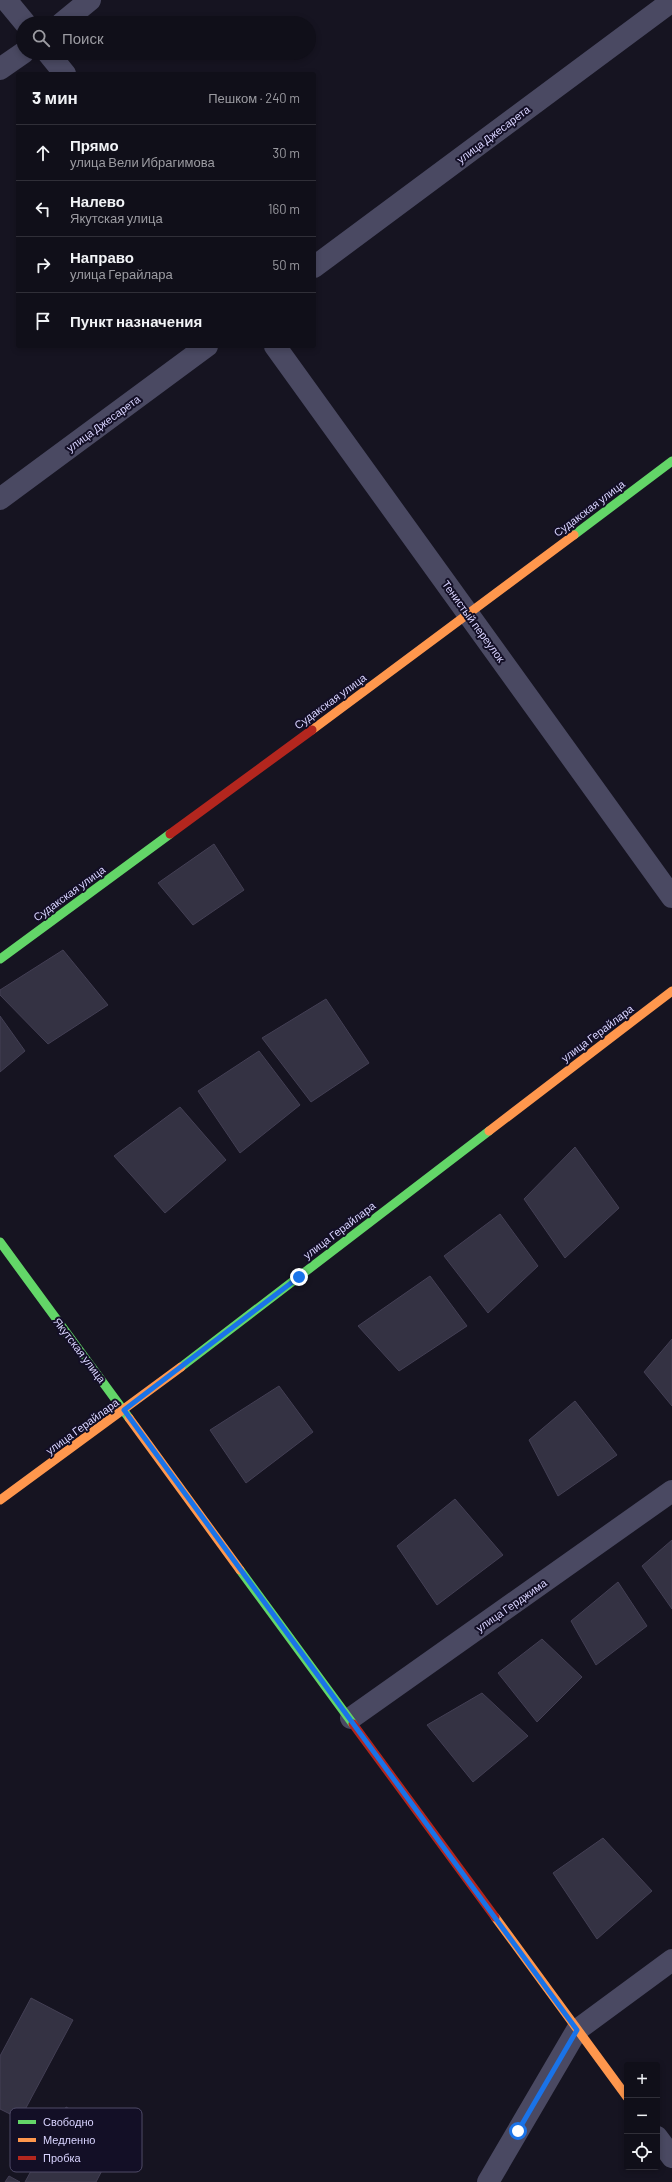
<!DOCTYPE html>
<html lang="ru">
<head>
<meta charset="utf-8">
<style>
	body { margin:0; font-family:Barlow,sans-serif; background:#191822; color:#f1f3f6 }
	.controls { position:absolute; right:12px; bottom:12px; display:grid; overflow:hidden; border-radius:4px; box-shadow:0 2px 6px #0003 }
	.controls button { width:36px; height:36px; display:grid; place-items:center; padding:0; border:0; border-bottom:1px solid #302f38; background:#100f19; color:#f1f3f6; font:20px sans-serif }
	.stop { position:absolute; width:12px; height:12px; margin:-9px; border:3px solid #1a73e8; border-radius:50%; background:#fff }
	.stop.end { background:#1a73e8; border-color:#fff; box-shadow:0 1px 4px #0008 }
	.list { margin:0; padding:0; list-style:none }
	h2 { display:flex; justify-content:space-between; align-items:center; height:52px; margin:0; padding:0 16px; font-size:17px }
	h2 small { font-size:13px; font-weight:400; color:#9c9ca2 }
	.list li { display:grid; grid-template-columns:26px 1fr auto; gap:12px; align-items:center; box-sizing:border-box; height:56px; padding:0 16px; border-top:1px solid #302f38 }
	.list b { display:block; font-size:15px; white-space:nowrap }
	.list p { margin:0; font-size:13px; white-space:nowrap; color:#9c9ca2 }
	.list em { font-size:13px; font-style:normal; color:#9c9ca2 }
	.icon { flex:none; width:22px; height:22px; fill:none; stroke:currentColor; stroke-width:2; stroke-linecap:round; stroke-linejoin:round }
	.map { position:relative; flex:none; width:672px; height:2182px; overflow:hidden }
	.search { position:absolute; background:#100f19; box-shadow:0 2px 6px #0003; left:16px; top:16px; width:300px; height:44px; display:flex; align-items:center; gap:10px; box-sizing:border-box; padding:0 14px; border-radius:22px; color:#9c9ca2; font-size:15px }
	.panel { position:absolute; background:#100f19; box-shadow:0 2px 6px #0003; left:16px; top:72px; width:300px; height:276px; border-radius:4px }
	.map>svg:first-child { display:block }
	.building { fill:#343243; stroke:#433f54 }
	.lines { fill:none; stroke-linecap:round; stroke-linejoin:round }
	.street { stroke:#4a4962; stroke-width:22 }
	.fast { stroke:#63d668; stroke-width:9 }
	.slow { stroke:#ff974d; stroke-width:9 }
	.jam { stroke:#b3261e; stroke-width:9 }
	.route { stroke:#1a73e8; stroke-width:5 }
	.labels { text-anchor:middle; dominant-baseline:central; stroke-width:4; stroke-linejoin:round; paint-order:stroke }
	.street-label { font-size:11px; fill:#d9d4ff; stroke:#130f26 }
	.key { fill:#130f26; stroke:#4e4a67; stroke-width:1 }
	.key-label { font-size:11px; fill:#d9d4ff }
</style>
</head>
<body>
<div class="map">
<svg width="672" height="2182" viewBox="0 0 672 2182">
	<rect width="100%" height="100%" fill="#161421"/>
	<g class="building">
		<polygon points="214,844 244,890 193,925 158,883"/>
		<polygon points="63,950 108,1005 48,1044 0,995 0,990"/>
		<polygon points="326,999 369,1063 311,1102 262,1038"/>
		<polygon points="0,1016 25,1051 0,1072"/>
		<polygon points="259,1051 300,1105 240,1153 198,1091"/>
		<polygon points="180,1107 226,1160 165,1213 114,1156"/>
		<polygon points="575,1147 619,1208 565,1258 524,1199"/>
		<polygon points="500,1214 538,1266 488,1313 444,1256"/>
		<polygon points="430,1276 467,1326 399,1371 358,1326"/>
		<polygon points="672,1339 672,1406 644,1372"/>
		<polygon points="279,1386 313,1432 246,1483 210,1430"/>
		<polygon points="575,1401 617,1455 558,1496 529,1440"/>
		<polygon points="455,1499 503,1555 437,1605 397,1546"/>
		<polygon points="672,1540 672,1609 642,1566"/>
		<polygon points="618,1582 647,1626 596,1665 571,1621"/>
		<polygon points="542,1639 582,1677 537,1722 498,1673"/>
		<polygon points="482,1693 528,1736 473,1782 427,1725"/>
		<polygon points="603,1838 652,1891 597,1939 553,1873"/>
		<polygon points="31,1998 73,2020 20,2119 0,2109 0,2056"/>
		<polygon points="66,2107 120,2136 96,2182 25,2182"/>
		<polygon points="9,2176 20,2182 5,2182"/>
	</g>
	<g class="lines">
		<g class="street">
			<polyline points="6,0 25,23"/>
			<polyline points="62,23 90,0"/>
			<polyline points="48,53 65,74"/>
			<polyline points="0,69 23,53"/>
			<polyline points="314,267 672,1"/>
			<polyline points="275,346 672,897"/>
			<polyline points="0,499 207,346"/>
			<polyline points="351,1718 672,1491"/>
			<polyline points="657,2137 672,2157"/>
			<polyline points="488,2182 577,2030 672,1960"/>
		</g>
		<g class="fast">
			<polyline points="574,535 672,461"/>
			<polyline points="0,959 170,834"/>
			<polyline points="0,1242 129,1418"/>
			<polyline points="181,1367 489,1131"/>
			<polyline points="240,1570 353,1724"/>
		</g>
		<g class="slow">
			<polyline points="312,730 574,535"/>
			<polyline points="489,1131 672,991"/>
			<polyline points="129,1418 240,1570"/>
			<polyline points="0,1500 181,1367"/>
			<polyline points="495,1917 627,2097"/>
		</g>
		<g class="jam">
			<polyline points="170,834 312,730"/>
			<polyline points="353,1724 495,1917"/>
		</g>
	</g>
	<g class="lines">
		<polyline class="route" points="299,1277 124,1410 577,2030 518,2131"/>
	</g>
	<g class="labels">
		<g class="street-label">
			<text transform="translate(493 134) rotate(-37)">улица Джесарета</text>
			<text transform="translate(103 423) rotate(-36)">улица Джесарета</text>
			<text transform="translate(589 508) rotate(-37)">Судакская улица</text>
			<text transform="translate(474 621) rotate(54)">Тенистый переулок</text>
			<text transform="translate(330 701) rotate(-36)">Судакская улица</text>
			<text transform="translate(69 893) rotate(-36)">Судакская улица</text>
			<text transform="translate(597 1033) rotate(-37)">улица Герайлара</text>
			<text transform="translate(339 1230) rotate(-37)">улица Герайлара</text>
			<text transform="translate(80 1350) rotate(53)">Якутская улица</text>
			<text transform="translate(82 1426) rotate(-36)">улица Герайлара</text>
			<text transform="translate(511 1605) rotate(-35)">улица Герджима</text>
		</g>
	</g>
	<rect x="10" y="2108" width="132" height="64" rx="6" class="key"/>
	<rect x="18" y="2120" width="18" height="4" fill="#63d668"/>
	<rect x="18" y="2138" width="18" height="4" fill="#ff974d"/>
	<rect x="18" y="2156" width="18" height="4" fill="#b3261e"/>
	<g class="key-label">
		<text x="43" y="2126">Свободно</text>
		<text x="43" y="2144">Медленно</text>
		<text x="43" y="2162">Пробка</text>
	</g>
</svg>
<div class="controls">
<button>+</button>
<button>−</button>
<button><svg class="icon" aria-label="locate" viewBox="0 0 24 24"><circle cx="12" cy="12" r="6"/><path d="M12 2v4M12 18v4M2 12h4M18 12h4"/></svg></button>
</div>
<div class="stop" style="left:518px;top:2131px"></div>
<div class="stop end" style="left:299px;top:1277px"></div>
<div class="search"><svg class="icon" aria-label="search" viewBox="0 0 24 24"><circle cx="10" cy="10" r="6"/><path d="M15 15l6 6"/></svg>Поиск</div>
<section class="panel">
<h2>3 мин<small>Пешком · 240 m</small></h2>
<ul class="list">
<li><svg class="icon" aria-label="ahead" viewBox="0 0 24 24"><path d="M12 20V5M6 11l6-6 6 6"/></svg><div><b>Прямо</b><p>улица Вели Ибрагимова</p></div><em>30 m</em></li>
<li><svg class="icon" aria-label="left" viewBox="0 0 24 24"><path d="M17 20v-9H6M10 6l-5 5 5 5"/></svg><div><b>Налево</b><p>Якутская улица</p></div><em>160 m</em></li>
<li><svg class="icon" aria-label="right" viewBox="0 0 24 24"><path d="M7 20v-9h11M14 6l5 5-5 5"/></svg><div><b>Направо</b><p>улица Герайлара</p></div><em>50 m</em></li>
<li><svg class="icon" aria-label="arrive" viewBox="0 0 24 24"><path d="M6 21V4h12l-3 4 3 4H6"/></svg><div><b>Пункт назначения</b></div></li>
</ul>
</section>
</div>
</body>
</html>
